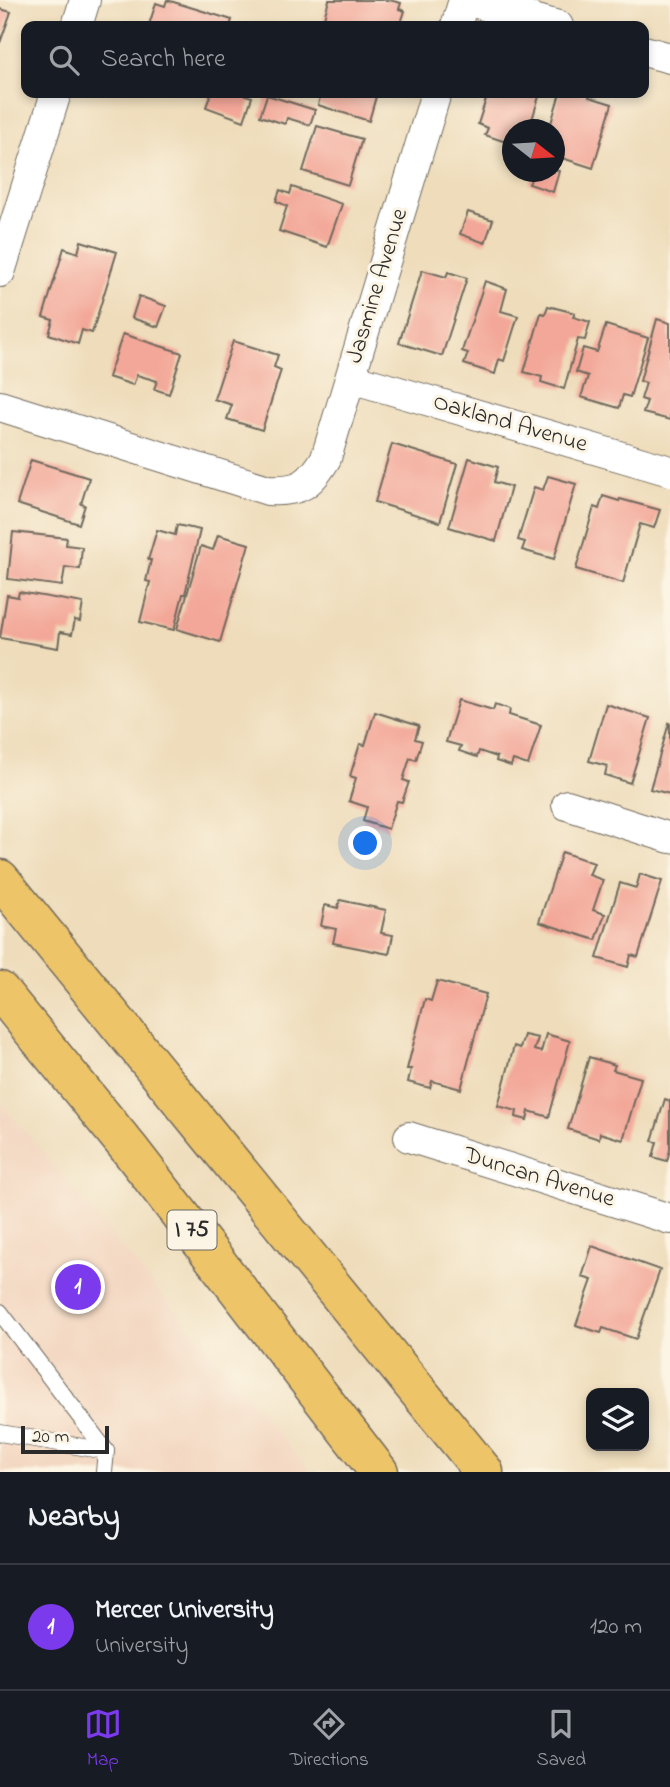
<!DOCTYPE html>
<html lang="en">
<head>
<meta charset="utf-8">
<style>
	body { margin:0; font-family:"Indie Flower",sans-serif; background:#20242c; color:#f1f3f6 }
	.controls { position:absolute; right:21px; bottom:21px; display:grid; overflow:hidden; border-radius:14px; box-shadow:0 4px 10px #0003 }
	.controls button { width:63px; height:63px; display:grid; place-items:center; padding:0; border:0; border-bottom:2px solid #363941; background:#171b24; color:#f1f3f6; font:35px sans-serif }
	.compass { position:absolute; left:502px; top:119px; width:63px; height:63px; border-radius:50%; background:#171b24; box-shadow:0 4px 10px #0003; rotate:107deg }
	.scale { position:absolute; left:21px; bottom:18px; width:88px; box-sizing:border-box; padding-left:7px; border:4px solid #2b2b2b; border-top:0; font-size:19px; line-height:24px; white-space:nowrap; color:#2b2b2b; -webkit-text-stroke:5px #fcf5e5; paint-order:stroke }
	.you { position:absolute; left:366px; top:844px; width:24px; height:24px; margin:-18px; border:5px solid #fff; border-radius:50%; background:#1a73e8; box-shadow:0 0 0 10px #1a73e833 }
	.badge { display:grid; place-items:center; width:46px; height:46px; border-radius:50%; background:#7c3aed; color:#fff; font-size:23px; font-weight:700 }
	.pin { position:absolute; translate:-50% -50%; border:4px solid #fff; box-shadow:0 2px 7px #0006 }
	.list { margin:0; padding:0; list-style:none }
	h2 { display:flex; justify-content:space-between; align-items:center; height:91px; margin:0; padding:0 28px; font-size:30px }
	h2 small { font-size:23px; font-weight:400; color:#9ea1a6 }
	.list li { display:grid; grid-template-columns:46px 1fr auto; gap:21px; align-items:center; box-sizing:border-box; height:126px; padding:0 28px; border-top:2px solid #363941 }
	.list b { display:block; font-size:26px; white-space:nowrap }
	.list p { margin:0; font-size:23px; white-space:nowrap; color:#9ea1a6 }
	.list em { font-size:23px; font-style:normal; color:#9ea1a6 }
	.icon { flex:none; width:38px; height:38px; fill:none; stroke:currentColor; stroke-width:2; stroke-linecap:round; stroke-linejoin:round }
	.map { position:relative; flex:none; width:670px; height:1472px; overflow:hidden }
	.search { position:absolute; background:#171b24; box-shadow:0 4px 10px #0003; left:21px; right:21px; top:21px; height:77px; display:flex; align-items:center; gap:18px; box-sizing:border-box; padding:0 24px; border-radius:14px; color:#9ea1a6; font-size:26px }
	.sheet { height:217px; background:#171b24 }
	nav { display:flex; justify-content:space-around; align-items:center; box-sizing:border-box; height:98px; border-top:2px solid #363941; background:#171b24; font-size:19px; color:#9ea1a6 }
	nav a { display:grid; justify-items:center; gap:4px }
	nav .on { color:#7c3aed }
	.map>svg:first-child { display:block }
	.built { fill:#f2d4be }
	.building { fill:#f3a798 }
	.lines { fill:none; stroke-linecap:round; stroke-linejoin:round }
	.lane-casing { stroke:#6f695d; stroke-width:18 }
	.street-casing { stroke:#6f695d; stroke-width:32 }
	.highway-casing { stroke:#6f695d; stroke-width:41 }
	.lane { stroke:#fff; stroke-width:16 }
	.street { stroke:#fff; stroke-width:30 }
	.highway { stroke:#eec469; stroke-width:38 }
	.labels { text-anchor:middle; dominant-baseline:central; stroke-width:6; stroke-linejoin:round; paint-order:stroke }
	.shield { fill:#fcf5e5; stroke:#6a6863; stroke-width:2 }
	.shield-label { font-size:23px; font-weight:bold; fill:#2b2b2b }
	.street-label { font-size:24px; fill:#2b2b2b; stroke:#fcf5e5 }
</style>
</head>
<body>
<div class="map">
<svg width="670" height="1472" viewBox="0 0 670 1472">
	<rect width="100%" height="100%" fill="#fcf5e5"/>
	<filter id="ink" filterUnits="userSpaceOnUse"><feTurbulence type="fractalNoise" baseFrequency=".0143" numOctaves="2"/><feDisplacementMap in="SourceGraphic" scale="14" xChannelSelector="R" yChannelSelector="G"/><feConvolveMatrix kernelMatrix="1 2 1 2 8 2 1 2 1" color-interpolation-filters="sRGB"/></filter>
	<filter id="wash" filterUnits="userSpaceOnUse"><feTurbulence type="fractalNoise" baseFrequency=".00686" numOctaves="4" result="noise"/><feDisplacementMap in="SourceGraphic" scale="28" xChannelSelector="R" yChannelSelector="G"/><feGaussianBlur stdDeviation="1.57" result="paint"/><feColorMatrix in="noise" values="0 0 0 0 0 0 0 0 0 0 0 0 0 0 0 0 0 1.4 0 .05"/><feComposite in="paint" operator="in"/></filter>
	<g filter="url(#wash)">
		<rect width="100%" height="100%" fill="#eedcba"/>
		<polygon class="built" points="0,1101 311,1472 0,1472"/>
		<g id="blocks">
			<g class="building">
				<polygon points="167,0 232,20 230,26 149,25 156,3 165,6"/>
				<polygon points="329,0 389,0 401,3 399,9 405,11 400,26 326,26 322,25"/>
				<polygon points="0,9 11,12 0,43"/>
				<polygon points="211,93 239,93 252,97 244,121 206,107"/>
				<polygon points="321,93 377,93 369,121 318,105"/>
				<polygon points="488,93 540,93 529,130 512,130 512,144 485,135 488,128 478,124"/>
				<polygon points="560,93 591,93 589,97 612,104 593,168 556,156 558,149 554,148 554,130 549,130"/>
				<polygon points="267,95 315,110 310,125 287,118 285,124 260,116"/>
				<polygon points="317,126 362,139 348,185 303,171"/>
				<polygon points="554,169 559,171 553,192 529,184 534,172 554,172"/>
				<polygon points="292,187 342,204 327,247 279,231 287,206 276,201 280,190 290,194"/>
				<polygon points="468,212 493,220 485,243 460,234"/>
				<polygon points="81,241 117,252 92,333 82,330 78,344 49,334 53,320 43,317 64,248 78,253"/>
				<polygon points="422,270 446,277 448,272 467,278 442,356 399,343"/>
				<polygon points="485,281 507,289 501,311 518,316 504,361 499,359 495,374 464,364 468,353 462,351"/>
				<polygon points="139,296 166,306 158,327 132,318"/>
				<polygon points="548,306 575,313 573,317 590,322 585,340 578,339 564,389 541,382 542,377 524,372 541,313 545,314"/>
				<polygon points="657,319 670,323 670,420 643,413 647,401 641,399 646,383 640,381"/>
				<polygon points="606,325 648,338 630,397 623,395 619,408 581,397 588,376 576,372 583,348 597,352"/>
				<polygon points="123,334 182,353 169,394 154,389 157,381 137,375 133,385 108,377"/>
				<polygon points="233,341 278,355 274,367 281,370 262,430 227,419 232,405 214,399"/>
				<polygon points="392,444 457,464 440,522 375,502"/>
				<polygon points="469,458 498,467 494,482 511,487 496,541 449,527"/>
				<polygon points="31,460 89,478 81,504 85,505 79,524 17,504"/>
				<polygon points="548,476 576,484 554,559 522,550 525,542 518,540 534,487 543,490"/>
				<polygon points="603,496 619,501 620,499 660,510 654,528 640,524 623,583 576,569 594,507 599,509"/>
				<polygon points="177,525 200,530 185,594 183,594 174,630 140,622 150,582 146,581 151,560 148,560 157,530 175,535"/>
				<polygon points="13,532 67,538 66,545 82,547 80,569 65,567 62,586 8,579"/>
				<polygon points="218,535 249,544 220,642 177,629 201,546 213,550"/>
				<polygon points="19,592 83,603 80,621 75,620 72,634 60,632 58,648 0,638 7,595 18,597"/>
				<polygon points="459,700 493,710 495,704 510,709 509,715 541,725 528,765 513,760 511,766 496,761 497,757 479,751 477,757 459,751 461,746 446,742"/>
				<polygon points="606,704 650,718 630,783 605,775 607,766 589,761"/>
				<polygon points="375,712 419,726 415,739 422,741 416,760 410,758 403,780 409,782 402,802 397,801 388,829 363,821 367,807 349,801 356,778 350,776 360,744 365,745"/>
				<polygon points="669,723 670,724 670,794 650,789"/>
				<polygon points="562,852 594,863 589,875 603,880 593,910 605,914 596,940 539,922"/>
				<polygon points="640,874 662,881 638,957 631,955 628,967 597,958 620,883 636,888"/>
				<polygon points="340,900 386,910 381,933 393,935 389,954 333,943 336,929 321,926 325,905 338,908"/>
				<polygon points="437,981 486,994 461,1089 432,1081 430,1088 408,1082 411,1069 407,1069 425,999 431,1001"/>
				<polygon points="546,1034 570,1041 549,1117 529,1111 527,1120 516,1117 517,1111 498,1106 514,1046 520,1048 524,1035 538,1038 534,1050 541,1052"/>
				<polygon points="589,1057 615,1065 613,1070 641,1078 623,1140 600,1133 599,1139 568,1129"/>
				<polygon points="665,1099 670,1101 670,1150 667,1161 653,1157 657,1142 652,1141"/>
				<polygon points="592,1246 660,1270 636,1339 603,1328 601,1333 576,1325 592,1280 582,1277"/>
			</g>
		</g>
	</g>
	<g filter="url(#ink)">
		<use href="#blocks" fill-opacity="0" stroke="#6f695d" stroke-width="2"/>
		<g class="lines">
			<defs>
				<g id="lane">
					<polyline points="0,1312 106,1451"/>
					<polyline points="0,1433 106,1451 104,1472"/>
				</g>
				<g id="street">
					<polyline points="466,0 558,26"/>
					<polyline points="77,26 85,0"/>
					<polyline points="456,26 464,0"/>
					<polyline points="644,51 670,58"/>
					<polyline points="0,272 56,93"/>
					<polyline points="351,378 670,471"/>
					<path d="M0 406 268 490C299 492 310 485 326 458L436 93"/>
					<polyline points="567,805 670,838"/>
					<polyline points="409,1137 670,1219"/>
				</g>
				<g id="highway">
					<polyline points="0,879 484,1472"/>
					<polyline points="0,991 131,1151 379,1472"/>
				</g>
			</defs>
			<use href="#lane" class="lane-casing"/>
			<use href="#street" class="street-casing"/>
			<use href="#highway" class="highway-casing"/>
			<use href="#lane" class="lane"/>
			<use href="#street" class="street"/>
			<use href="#highway" class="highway"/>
		</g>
	</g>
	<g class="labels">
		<rect class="shield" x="167.5" y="1210.5" width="49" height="39" rx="5"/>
		<g class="shield-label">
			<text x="192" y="1230">I 75</text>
		</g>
		<g class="street-label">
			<text transform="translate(378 286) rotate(-73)">Jasmine Avenue</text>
			<text transform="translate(510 424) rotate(16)">Oakland Avenue</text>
			<text transform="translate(539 1178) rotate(17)">Duncan Avenue</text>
		</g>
	</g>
</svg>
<div class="controls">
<button><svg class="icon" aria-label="layers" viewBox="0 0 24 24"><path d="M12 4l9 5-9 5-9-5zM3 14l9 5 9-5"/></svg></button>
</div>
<svg class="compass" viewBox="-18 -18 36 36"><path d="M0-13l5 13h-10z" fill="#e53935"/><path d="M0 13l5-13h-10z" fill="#9ea1a6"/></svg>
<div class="scale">20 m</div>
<div class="you"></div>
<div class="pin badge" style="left:78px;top:1287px">1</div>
<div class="search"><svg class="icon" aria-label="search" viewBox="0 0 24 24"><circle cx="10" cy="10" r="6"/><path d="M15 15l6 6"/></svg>Search here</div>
</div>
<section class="sheet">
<h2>Nearby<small></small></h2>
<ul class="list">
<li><span class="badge">1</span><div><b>Mercer University</b><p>University</p></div><em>120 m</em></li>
</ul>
</section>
<nav>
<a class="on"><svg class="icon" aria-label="map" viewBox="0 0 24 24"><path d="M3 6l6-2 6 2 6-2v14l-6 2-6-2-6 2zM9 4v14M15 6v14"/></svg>Map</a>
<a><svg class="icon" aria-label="directions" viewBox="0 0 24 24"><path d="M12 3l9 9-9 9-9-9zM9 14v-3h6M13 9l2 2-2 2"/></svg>Directions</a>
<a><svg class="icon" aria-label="saved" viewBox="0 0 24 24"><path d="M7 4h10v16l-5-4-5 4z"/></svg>Saved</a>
</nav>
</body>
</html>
